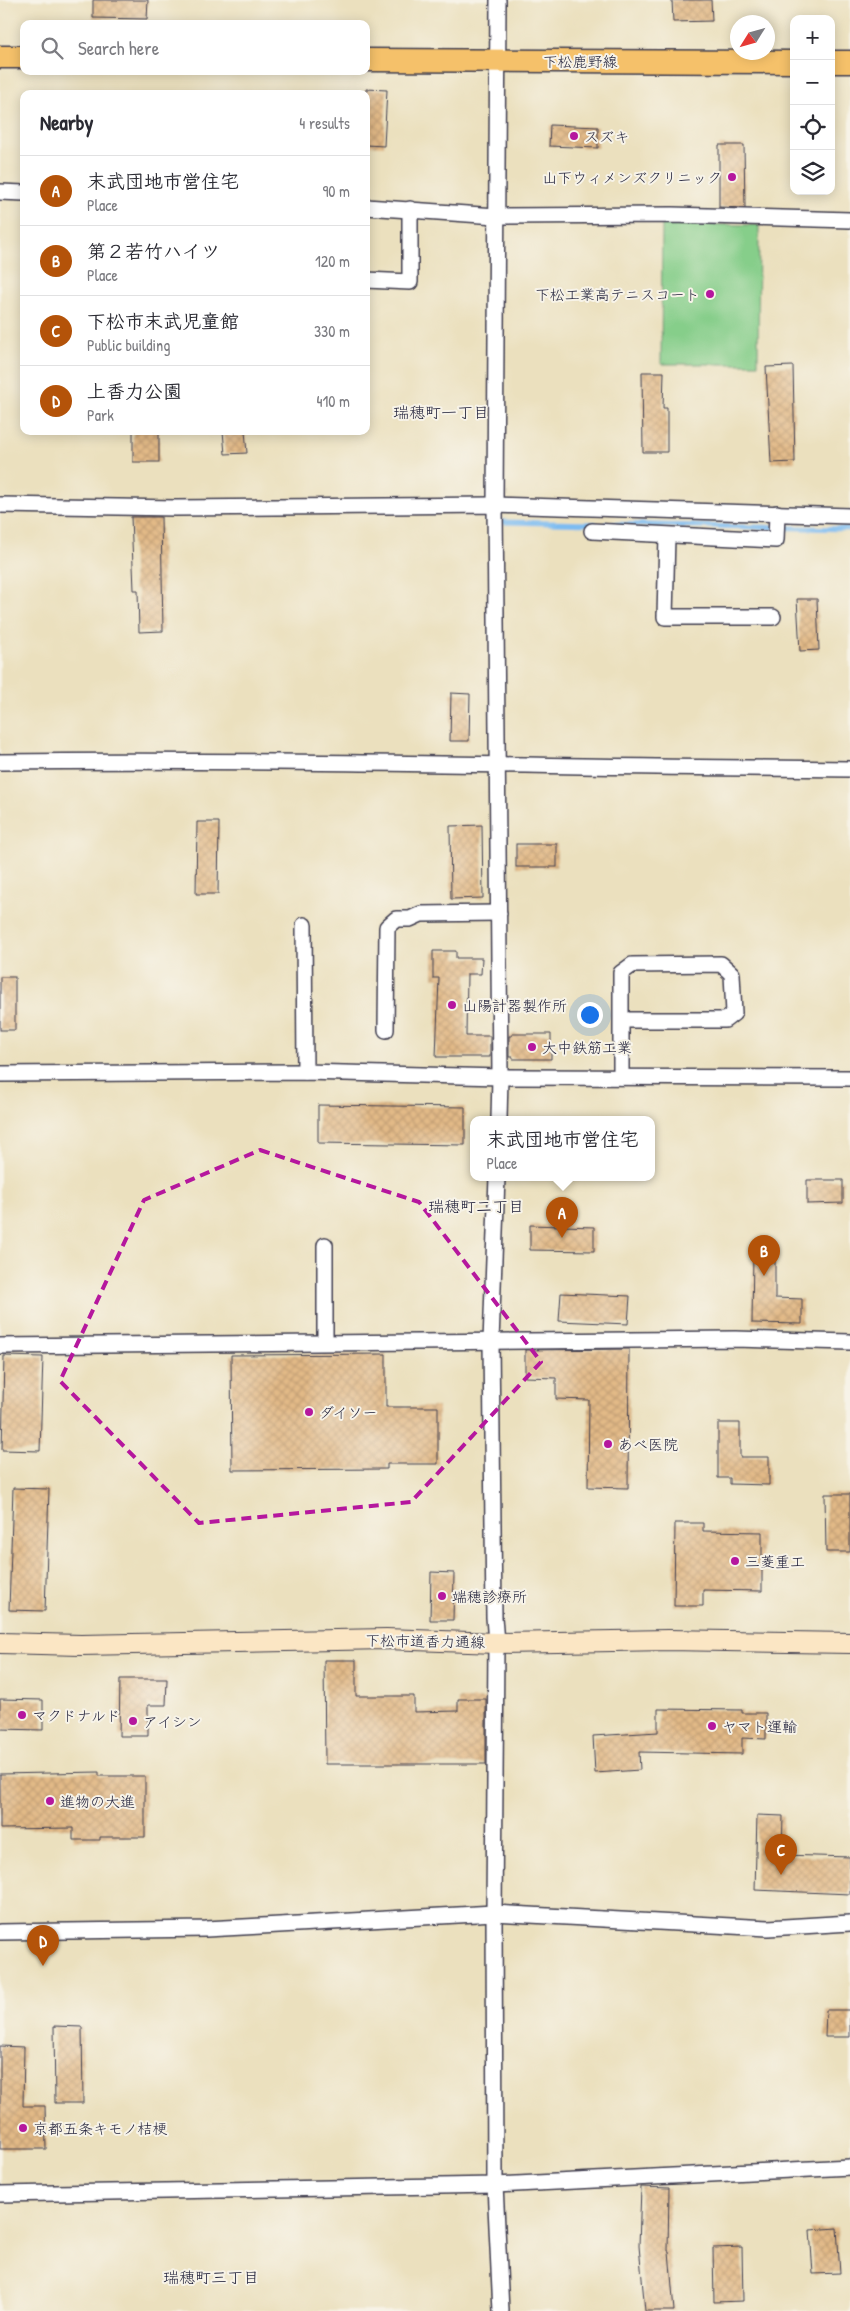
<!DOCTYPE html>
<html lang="en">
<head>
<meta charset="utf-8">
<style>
	body { margin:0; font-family:"Patrick Hand","Klee One",sans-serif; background:#f7f7f7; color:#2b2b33 }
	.controls { position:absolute; right:15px; top:15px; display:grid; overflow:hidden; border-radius:10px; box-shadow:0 2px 12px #0003 }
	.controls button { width:45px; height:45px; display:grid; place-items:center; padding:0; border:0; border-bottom:1px solid #e1e1e2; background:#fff; color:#2b2b33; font:25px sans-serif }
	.compass { position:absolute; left:730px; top:15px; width:45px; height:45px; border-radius:50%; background:#fff; box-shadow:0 2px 12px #0003; rotate:233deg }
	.you { position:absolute; left:589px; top:1014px; width:18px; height:18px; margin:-12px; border:4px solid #fff; border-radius:50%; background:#1a73e8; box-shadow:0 0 0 8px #1a73e833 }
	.badge { display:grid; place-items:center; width:32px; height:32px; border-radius:50%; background:#b45309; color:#fff; font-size:16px; font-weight:700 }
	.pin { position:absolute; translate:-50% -41px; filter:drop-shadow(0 1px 2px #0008) }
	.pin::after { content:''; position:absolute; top:26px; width:18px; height:15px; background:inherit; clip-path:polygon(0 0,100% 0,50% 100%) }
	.popup { position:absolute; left:470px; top:1116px; width:185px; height:65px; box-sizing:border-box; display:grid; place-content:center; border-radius:10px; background:#fff; filter:drop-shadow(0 1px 4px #0005); font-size:16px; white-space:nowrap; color:#7c7c81 }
	.popup b { font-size:19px; color:#2b2b33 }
	.popup::after { content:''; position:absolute; left:50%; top:100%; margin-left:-10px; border:10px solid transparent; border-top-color:#fff }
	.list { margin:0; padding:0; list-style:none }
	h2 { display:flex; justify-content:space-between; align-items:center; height:65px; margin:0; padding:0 20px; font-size:21px }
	h2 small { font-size:16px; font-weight:400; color:#7c7c81 }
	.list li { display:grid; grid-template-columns:32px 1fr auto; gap:15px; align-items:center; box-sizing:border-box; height:70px; padding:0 20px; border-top:1px solid #e1e1e2 }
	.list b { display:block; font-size:19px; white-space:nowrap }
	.list p { margin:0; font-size:16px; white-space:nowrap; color:#7c7c81 }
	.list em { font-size:16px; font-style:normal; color:#7c7c81 }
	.icon { flex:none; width:28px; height:28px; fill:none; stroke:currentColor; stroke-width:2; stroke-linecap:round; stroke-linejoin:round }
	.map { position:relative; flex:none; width:850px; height:2311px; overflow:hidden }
	.search { position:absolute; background:#fff; box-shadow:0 2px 12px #0003; left:20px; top:20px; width:350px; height:55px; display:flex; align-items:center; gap:12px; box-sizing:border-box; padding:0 18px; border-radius:10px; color:#7c7c81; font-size:19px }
	.panel { position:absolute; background:#fff; box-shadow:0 2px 12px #0003; left:20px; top:90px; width:350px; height:345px; border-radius:10px }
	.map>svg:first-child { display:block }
	.pitch { fill:#86ce8a; stroke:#547862 }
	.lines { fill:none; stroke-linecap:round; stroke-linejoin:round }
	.stream { stroke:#7dbcf1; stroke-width:5 }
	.building { fill:url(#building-cross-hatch) }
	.street-casing { stroke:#403e4f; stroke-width:18 }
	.secondary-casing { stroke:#403e4f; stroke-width:22 }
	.primary-casing { stroke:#403e4f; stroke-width:25 }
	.street { stroke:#fff; stroke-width:15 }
	.secondary { stroke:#fbe6c4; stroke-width:20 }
	.primary { stroke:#f5c16b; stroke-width:22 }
	.marked { fill:none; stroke:#b5179e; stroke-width:4; stroke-dasharray:10 6; stroke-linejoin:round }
	.poi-dot { fill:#b5179e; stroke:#f7f3e8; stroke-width:2 }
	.labels { text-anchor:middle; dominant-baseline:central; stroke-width:4; stroke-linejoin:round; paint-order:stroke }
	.street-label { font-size:15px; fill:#22223b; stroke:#f7f3e8 }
	.poi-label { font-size:15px; fill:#22223b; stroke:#f7f3e8; text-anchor:start }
	.neighbourhood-label { font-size:16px; fill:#22223b; stroke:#f7f3e8 }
</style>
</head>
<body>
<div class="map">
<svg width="850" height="2311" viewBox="0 0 850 2311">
	<defs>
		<pattern id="building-cross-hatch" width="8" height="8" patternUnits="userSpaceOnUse" patternTransform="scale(1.25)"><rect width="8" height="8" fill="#e2b987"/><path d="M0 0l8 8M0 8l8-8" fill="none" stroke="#c29f75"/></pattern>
	</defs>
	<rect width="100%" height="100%" fill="#f7f3e8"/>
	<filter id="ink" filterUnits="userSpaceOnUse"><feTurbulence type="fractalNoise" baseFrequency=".02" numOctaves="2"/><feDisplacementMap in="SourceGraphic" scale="10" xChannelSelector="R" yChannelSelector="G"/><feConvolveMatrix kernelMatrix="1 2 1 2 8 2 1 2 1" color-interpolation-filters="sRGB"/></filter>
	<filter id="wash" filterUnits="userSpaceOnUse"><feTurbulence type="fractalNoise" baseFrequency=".0096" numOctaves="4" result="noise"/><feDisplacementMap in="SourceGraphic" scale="20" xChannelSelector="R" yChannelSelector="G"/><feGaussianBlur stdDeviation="1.12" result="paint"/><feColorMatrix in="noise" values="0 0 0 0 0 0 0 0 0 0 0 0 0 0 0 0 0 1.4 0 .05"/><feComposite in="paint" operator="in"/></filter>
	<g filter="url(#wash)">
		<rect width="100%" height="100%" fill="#ebe0be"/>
		<polygon class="pitch" points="662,224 759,225 758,364 661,364"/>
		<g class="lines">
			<g class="stream">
				<polyline points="503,522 595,524"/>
				<polyline points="606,524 850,529"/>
			</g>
		</g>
		<g id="blocks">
			<g class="building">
				<polygon points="93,0 148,0 147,19 93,18"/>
				<polygon points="672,0 711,0 712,21 673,22"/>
				<polygon points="366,89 387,90 384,146 366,145"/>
				<polygon points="550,125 598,127 598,148 549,146"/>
				<polygon points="719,145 744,145 745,208 719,207"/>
				<polygon points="793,366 795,462 771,463 766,367"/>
				<polygon points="642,372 664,372 663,408 667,408 667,452 643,452"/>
				<rect x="133" y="431" width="26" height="31"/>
				<polygon points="223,431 245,431 247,453 225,454"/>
				<polygon points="131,517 161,517 163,631 139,632 138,590 134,590"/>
				<polygon points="797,599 817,599 819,650 800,651"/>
				<polygon points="451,693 470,694 469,741 450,741"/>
				<polygon points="197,822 219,822 218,894 196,894"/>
				<polygon points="482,825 483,898 451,899 450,826"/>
				<rect x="516" y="844" width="41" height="23"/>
				<polygon points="433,951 456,951 456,958 482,958 481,974 467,974 466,1036 490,1036 490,1057 436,1057 439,978 433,978"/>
				<rect x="0" y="977" width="15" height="53"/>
				<polygon points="512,1034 551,1034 551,1059 513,1059 513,1057 509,1057 509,1036 512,1036"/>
				<polygon points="318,1105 465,1107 465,1145 318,1143"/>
				<polygon points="807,1180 843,1180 843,1203 807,1204"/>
				<polygon points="530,1225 594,1227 594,1251 530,1250"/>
				<polygon points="762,1245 775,1246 775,1298 802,1299 802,1324 752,1323 753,1254 761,1254"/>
				<polygon points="561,1293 630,1296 628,1324 559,1321"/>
				<polygon points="629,1349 628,1488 588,1487 589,1400 556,1399 556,1378 525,1377 525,1350"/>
				<polygon points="386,1354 386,1407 438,1407 438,1464 387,1464 387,1469 232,1470 231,1355"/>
				<polygon points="4,1356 43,1357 40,1451 2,1450"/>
				<polygon points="718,1423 740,1423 740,1457 769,1457 769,1485 730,1484 730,1478 718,1478"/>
				<polygon points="13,1488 49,1489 45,1611 9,1610"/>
				<polygon points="825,1494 850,1494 850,1552 826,1552"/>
				<polygon points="675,1523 703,1523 703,1531 762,1532 762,1591 703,1590 703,1606 674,1606"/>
				<polygon points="431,1572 454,1573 453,1620 430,1620"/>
				<polygon points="324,1660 356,1660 356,1696 414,1696 414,1712 458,1711 458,1699 486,1699 486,1764 325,1764"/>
				<polygon points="120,1679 167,1679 166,1705 148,1705 148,1736 119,1736"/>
				<polygon points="0,1699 43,1700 43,1730 0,1729"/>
				<polygon points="658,1709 742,1710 742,1713 766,1713 766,1739 742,1738 742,1754 639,1752 640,1770 595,1773 593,1736 658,1732"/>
				<polygon points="99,1772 99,1776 145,1776 145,1837 100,1837 100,1840 73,1840 73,1828 0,1829 0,1774"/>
				<polygon points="757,1815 783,1816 782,1855 850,1857 850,1894 755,1890"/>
				<polygon points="826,2010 850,2010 850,2037 825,2037"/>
				<polygon points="54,2026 82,2027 83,2103 55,2103"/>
				<polygon points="0,2046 24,2047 23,2106 45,2106 46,2149 0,2149"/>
				<polygon points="641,2187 669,2188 668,2251 669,2251 674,2311 645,2311 639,2246"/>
				<polygon points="837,2228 840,2273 813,2274 810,2230"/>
				<polygon points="742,2247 743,2301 714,2302 713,2248"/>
			</g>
		</g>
	</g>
	<g filter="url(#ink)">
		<use href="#blocks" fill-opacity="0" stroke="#403e4f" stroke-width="1"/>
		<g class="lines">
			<defs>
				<g id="street">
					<polyline points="498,0 495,505 500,1077 499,1119"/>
					<polyline points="0,192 24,193"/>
					<polyline points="366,207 496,216 672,215 850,220"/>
					<polyline points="366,280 410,282 410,209"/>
					<polyline points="0,505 176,508 495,505 850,516"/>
					<polyline points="592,531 776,540 777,513"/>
					<polyline points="667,536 665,617 773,617"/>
					<path d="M0 762C283 759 567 767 850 769"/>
					<polyline points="304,925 305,1072"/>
					<polyline points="621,1020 725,1020 734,1013 732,974 721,964 632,965 621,973 621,1077"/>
					<polyline points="386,1030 387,927 396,919 410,919 421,914 499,913"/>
					<polyline points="0,1074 305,1072 500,1077 850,1078"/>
					<polyline points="497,1177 491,1342 494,1617 496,1643 494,1913 495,2185 501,2311"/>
					<polyline points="325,1245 325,1342"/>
					<polyline points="0,1346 735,1339 850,1342"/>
					<polyline points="0,1932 206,1929 494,1913 768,1928 850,1923"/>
					<polyline points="0,2194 495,2185 850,2167"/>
				</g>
				<polyline id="secondary" points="0,1643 81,1645 386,1639 496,1643 668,1640 850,1643"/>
				<g id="primary">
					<polyline points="0,57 24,57"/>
					<polyline points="366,60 794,62"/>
					<polyline points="831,62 850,62"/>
				</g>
			</defs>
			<use href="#street" class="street-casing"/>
			<use href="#secondary" class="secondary-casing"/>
			<use href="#primary" class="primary-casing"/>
			<use href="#street" class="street"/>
			<use href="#secondary" class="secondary"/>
			<use href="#primary" class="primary"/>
		</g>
	</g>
	<path class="marked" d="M260 1150 419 1202 541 1362 411 1502 199 1523 60 1381 144 1200Z"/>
	<g class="poi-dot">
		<circle cx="574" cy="136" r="5"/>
		<circle cx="732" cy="177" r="5"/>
		<circle cx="710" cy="294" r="5"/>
		<circle cx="452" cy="1005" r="5"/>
		<circle cx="532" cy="1047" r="5"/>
		<circle cx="309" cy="1412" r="5"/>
		<circle cx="608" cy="1444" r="5"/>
		<circle cx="735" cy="1561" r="5"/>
		<circle cx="442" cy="1596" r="5"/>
		<circle cx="22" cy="1715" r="5"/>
		<circle cx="133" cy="1721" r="5"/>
		<circle cx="712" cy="1726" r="5"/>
		<circle cx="50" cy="1801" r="5"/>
		<circle cx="23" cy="2128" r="5"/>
	</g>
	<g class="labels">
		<g class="street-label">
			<text x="580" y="61">下松鹿野線</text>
			<text transform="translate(425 1641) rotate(1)">下松市道香力通線</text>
		</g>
		<g class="poi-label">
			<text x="584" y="136">スズキ</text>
			<text x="722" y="177" text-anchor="end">山下ウィメンズクリニック</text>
			<text x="700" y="294" text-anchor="end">下松工業高テニスコート</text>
			<text x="462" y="1005">山陽計器製作所</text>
			<text x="542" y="1047">大中鉄筋工業</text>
			<text x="319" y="1412">ダイソー</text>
			<text x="618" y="1444">あべ医院</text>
			<text x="745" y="1561">三菱重工</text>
			<text x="452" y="1596">端穂診療所</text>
			<text x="32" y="1715">マクドナルド</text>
			<text x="143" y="1721">アイシン</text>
			<text x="722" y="1726">ヤマト運輸</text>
			<text x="60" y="1801">進物の大進</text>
			<text x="33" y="2128">京都五条キモノ桔梗</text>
		</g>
		<g class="neighbourhood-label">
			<text x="441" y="412">瑞穂町一丁目</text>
			<text x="476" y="1206">瑞穂町二丁目</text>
			<text x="211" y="2277">瑞穂町三丁目</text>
		</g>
	</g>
</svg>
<div class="controls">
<button>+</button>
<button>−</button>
<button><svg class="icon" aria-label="locate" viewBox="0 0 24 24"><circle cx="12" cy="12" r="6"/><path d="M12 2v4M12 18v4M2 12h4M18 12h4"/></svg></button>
<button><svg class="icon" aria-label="layers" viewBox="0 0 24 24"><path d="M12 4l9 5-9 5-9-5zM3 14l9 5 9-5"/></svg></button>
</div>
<svg class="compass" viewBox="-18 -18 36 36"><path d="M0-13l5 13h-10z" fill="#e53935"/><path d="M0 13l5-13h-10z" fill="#7c7c81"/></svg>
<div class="you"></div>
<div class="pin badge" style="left:562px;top:1238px">A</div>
<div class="popup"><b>末武団地市営住宅</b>Place</div>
<div class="pin badge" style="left:764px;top:1276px">B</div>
<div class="pin badge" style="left:781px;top:1875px">C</div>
<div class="pin badge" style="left:43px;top:1966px">D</div>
<div class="search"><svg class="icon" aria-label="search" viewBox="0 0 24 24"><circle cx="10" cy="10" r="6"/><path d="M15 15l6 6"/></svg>Search here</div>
<section class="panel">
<h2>Nearby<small>4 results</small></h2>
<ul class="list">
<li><span class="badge">A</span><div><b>末武団地市営住宅</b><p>Place</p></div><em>90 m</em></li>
<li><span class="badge">B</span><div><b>第２若竹ハイツ</b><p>Place</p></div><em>120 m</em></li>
<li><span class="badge">C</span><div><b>下松市末武児童館</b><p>Public building</p></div><em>330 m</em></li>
<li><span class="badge">D</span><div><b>上香力公園</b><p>Park</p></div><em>410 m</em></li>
</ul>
</section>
</div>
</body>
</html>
